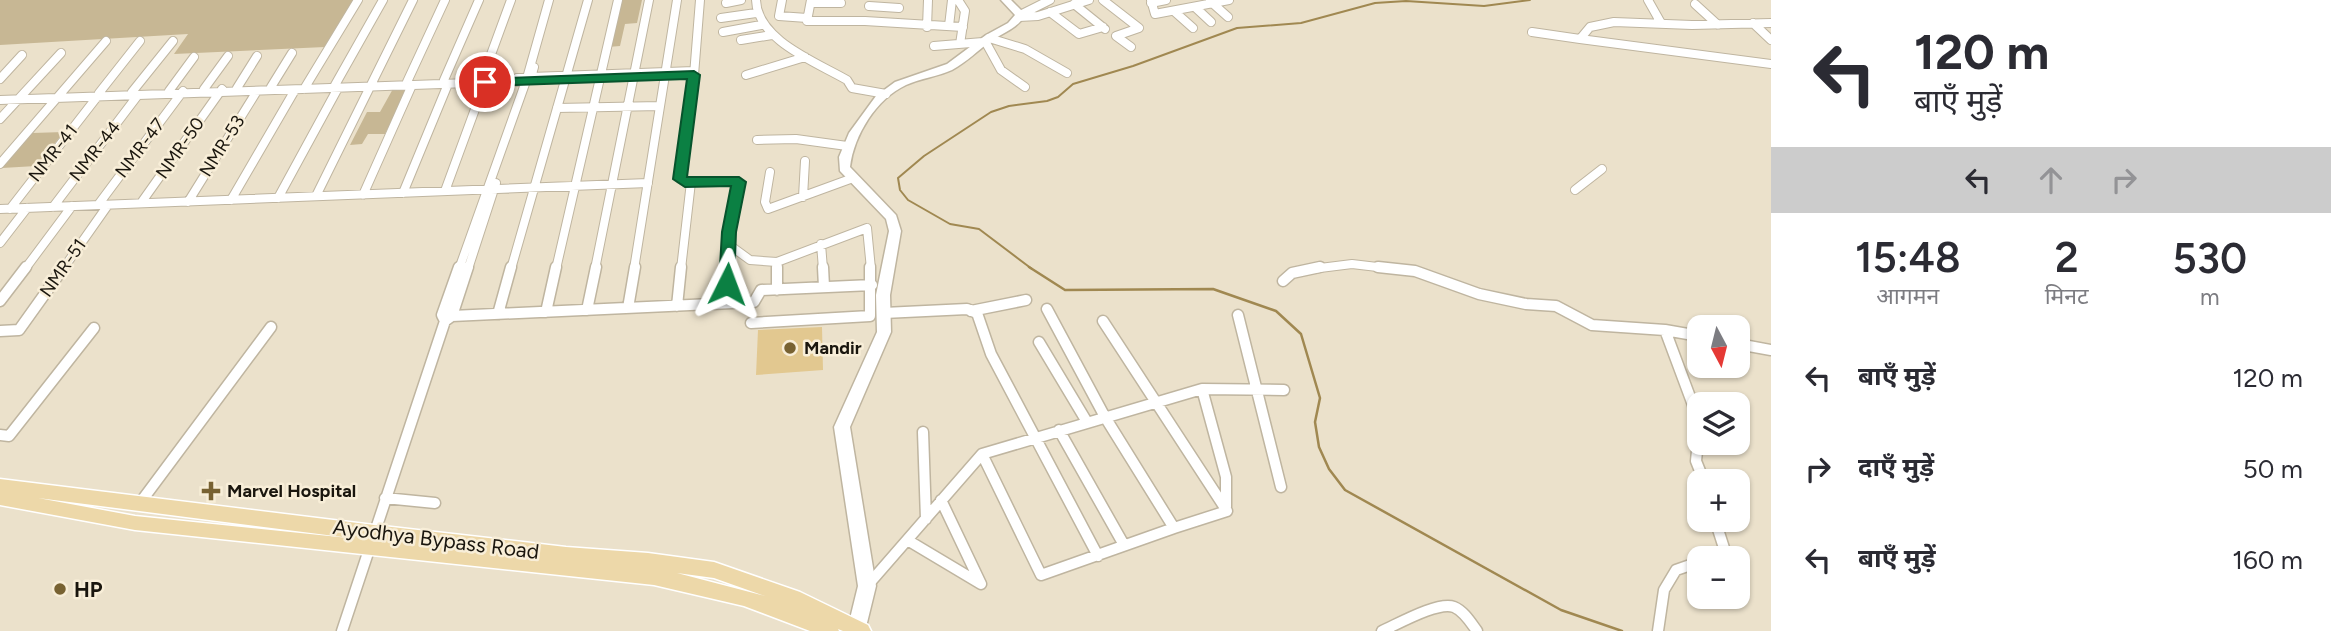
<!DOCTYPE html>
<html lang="hi">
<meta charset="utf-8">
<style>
:root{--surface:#fff;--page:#f7f7f7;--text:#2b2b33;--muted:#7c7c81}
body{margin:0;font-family:Figtree,"Noto Sans Devanagari",sans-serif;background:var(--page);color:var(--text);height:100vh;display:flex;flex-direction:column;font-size:26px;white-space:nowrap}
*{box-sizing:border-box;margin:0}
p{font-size:23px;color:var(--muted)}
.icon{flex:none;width:38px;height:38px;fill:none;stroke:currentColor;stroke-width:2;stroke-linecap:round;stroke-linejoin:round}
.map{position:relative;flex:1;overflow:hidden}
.drawer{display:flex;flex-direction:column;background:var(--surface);width:560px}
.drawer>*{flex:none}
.guide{background:#fff;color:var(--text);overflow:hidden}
.needle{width:46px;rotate:173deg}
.tools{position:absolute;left:1687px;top:315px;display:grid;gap:14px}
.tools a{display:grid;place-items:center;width:63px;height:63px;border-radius:14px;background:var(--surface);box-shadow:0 2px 5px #0004;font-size:35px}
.pin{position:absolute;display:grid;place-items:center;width:60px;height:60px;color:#fff;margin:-30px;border:4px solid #fff;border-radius:50%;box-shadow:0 2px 7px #0007}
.me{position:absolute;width:77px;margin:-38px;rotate:3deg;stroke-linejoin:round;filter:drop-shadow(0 0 5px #0008)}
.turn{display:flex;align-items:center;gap:24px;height:147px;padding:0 28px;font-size:32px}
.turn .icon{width:91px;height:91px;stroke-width:2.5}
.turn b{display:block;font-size:49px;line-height:60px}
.lanes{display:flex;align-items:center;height:66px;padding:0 28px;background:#0003;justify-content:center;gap:35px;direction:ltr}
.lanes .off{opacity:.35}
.eta{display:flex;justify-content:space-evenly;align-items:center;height:119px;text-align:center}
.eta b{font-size:42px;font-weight:600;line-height:49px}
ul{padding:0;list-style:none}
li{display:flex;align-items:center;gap:21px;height:91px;padding:0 28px}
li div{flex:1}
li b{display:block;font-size:26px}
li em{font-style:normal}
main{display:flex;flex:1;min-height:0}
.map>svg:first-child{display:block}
.green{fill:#c7b794}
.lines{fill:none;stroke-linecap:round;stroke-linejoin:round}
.stream-far1{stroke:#a08851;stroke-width:2}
.stream{stroke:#a08851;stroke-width:2.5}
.building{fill:#e2c890}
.street-far1-casing{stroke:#bfb5a0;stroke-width:10}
.street-casing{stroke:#bfb5a0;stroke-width:13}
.secondary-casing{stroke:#bfb5a0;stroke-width:3}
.primary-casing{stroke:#fff;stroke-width:3}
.street-far1{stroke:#fff;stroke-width:8}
.street{stroke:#fff;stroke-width:10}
.secondary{fill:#fff;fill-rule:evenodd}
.primary{fill:#edd8a9;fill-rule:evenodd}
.route{fill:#0b8043;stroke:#07532c;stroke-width:2}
.poi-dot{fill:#786232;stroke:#f8eed8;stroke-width:2.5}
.labels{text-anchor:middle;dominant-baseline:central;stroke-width:5;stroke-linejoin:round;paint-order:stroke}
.street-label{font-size:18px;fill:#1a160e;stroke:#f8eed8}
.poi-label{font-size:18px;font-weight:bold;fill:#1a160e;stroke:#f8eed8;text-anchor:start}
.near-street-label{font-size:21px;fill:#1a160e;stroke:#f8eed8}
.near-poi-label{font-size:21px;font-weight:bold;fill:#1a160e;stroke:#f8eed8;text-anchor:start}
</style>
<main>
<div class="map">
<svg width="1771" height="631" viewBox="0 0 1771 631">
<rect width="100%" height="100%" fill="#ebe1cb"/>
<path class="green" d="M0,0h355l-30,47 -151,7 14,-20 -188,11z
M619,0h23l-5,23 -12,1 -5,22 -12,1z
M394,87h14l-23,47h-17l-6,10 -12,1 17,-33h13z
M64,132l-28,34 -34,2 30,-35z"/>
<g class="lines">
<path class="stream-far1" d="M1032,269l-53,-40 -29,-5 -42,-24 -8,-10 -2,-12 26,-22 67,-44 18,-6 38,-5 11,-4 15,-13 60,-18 104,-38 64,-5 74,-20 31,-2 78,5 46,-6"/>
<path class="stream" d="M1029,267l36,23 148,-1 63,22 25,23 19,64 -5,24 4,25 10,22 16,21 216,120 61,21"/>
</g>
<path class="building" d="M822,327l1,43 -67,5 2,-45z"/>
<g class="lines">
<g class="street-far1-casing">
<path id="street-far1" d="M700,0l-6,75 -14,104 5,3h54l-10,50 -2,37
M756,0c1,40 60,62 91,80l5,8 34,6
M782,0l-3,16 28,2
M811,0l-4,21h58l98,6
M958,0l7,11 -5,33
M1103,0l36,28 -23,8 15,11
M1151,0l4,14 74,-14
M1648,0l13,23
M1210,1l18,16
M726,3l15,-3
M811,3h30
M1151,3l15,-3
M1074,4l31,25
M1695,4l23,21
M869,6l30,2
M1196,8l15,14
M1050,12l29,22 24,-7
M1175,12l18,16
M1020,15l30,-15
M1019,17l19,-1 51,-16
M721,18l35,-5
M1753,23l18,17
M949,26l3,-26
M927,27l1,-27
M723,32l38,-7
M1532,32l48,7 10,-12 24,-5 78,3 79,-2
M989,38l36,11 42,24
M1580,39l191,25
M741,40l31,-5
M985,41l16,29 24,17
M934,46l49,-4
M534,67l-3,10 163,-6
M746,75l59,-18
M517,78h10l22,-78
M0,79l22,-24
M482,79l29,-79
M444,80l35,-80
M407,82l38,-82
M335,85l48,-85
M271,87l21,-34
M237,88l20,-32
M204,89l24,-33
M304,89l54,-89
M169,91l25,-34
M132,92l41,-51
M99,93l41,-52
M0,100l526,-19 -67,188
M557,108l103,-2
M0,119l61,-66
M757,140l39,-1 51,7
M0,164l106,-123
M770,172l-5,30 3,7 85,-31
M1575,190l27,-21
M445,191l40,-109
M403,193l45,-109
M363,195l49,-110
M316,196l97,-196
M803,197l2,-36
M278,198l60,-110
M231,200l64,-110
M188,202l69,-111
M141,203l81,-114
M98,205l85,-114
M53,207l85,-112
M0,209l648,-26
M10,209l87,-112
M0,243l27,-35
M728,244l22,16 27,2
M821,244l2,25
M25,269l47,-63
M63,269l45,-64
M468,269l28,-86
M511,269l77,-269
M556,269l62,-269
M595,269l54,-269
M634,269l43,-269
M681,269l10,-87
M777,269v-7l90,-34 4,41
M1312,269l40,-5 42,5"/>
</g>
<g class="street-casing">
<path id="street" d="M777,267v23
M823,267l1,20
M1378,267l37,4 64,23 47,10 30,2 36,19 73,5 34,6
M1283,281l9,-8 28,-6
M0,301l26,-34
M726,303l2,-36
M677,306l4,-39
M628,308l7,-41
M587,310l9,-43
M971,311l55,-11
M546,312l10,-45
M884,313l83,-4 10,4 14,41 107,202
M498,314l13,-47
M1238,315l43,172
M452,316l16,-49
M445,321l7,-5 302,-14 7,-12 111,-5
M1103,321l124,190 -53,17
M751,323l119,-7v-49
M1665,330l28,75 6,26 -3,30 8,20
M0,331l19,-1 45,-63
M1039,342l48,80
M1738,344l33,6
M1202,389l24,88v30
M1059,430l65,115
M923,432l3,87
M0,435l9,1 85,-108
M982,454l59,121 133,-47 -69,-111 -58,-108
M385,498l50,5
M140,503l131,-176
M909,541l72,43 -40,-84
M1711,558l7,-2 6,-8 -9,-28
M867,586l115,-132 220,-65 82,1
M342,631l103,-310 -3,-6 17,-48
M1382,631c16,-7 56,-30 72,-24 10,4 17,16 23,24
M1658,631l6,-41 12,-20 23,-8"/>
</g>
<g class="secondary-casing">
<path id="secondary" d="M1001,0h10l13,13 1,2c-8,14 -21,17 -34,26 -13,9 -24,21 -39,29 -15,7 -31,8 -46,15 -30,14 -52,50 -56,82l46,48 5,16 -11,64 1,37 -41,95 26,159 -11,45h-18l11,-45 -24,-159 43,-95 -1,-37 13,-64 -3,-12 -46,-48 -1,-14 10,-24 27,-37 19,-14 52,-18 39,-29 22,-12 7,-8z"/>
</g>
<g class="primary-casing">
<path id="primary" d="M0,479l374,46 192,22 82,6 66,9 86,30 68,33 3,6h-28l-5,-2 1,2h-29l-66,-25 -90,-21 -519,-55 -135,-25zM38,498l320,41 -223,-23zM677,573l37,5 51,18z"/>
</g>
<use href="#street-far1" class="street-far1"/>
<use href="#street" class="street"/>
<use href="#secondary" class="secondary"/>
<use href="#primary" class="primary"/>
</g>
<path class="route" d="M694,71l6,4 -13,102h52l7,5 -10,50 -2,52 -7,5 -8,-5 3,-52 9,-46 -46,1 -12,-8 14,-100 -202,7 -7,-4 7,-3z"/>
<g class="poi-dot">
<circle cx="790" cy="348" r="7"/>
<path d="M207.5 480.5h7v7h7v7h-7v7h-7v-7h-7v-7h7z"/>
<circle cx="60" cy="589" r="7"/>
</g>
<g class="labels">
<g class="street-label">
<text transform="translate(222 146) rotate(-58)">NMR-53</text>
<text transform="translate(140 148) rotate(-53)">NMR-47</text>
<text transform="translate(180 148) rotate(-55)">NMR-50</text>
<text transform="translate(95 151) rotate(-52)">NMR-44</text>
<text transform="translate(53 153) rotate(-52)">NMR-41</text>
<text transform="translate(63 268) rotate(-55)">NMR-51</text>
</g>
<g class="poi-label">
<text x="804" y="348">Mandir</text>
<text x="227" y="491">Marvel Hospital</text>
</g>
<g class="near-street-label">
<text transform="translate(436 539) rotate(7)">Ayodhya Bypass Road</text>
</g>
<g class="near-poi-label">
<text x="74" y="589">HP</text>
</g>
</g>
</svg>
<div class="tools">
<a><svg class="needle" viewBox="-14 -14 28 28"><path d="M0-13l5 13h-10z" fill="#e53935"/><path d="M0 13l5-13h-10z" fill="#7c7c81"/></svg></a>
<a><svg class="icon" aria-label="layers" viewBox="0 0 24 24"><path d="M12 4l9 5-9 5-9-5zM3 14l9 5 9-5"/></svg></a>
<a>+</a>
<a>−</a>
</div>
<div class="pin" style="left:485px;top:82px;background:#d93025"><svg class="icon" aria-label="arrive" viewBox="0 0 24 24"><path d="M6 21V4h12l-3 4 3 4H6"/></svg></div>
<svg class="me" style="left:727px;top:284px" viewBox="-20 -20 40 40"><path d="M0-17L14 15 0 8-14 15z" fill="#0b8043" stroke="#fff" stroke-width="4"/></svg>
</div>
<section class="drawer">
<div class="guide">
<div class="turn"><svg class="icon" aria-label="left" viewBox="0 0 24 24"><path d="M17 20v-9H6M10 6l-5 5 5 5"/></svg><div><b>120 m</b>बाएँ मुड़ें</div></div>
<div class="lanes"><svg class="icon" aria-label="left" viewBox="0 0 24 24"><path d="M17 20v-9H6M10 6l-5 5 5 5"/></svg><svg class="icon off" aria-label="ahead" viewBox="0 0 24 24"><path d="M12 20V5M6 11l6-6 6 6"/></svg><svg class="icon off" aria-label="right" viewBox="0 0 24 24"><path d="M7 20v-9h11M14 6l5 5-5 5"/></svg></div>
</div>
<div class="eta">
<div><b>15:48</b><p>आगमन</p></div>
<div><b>2</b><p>मिनट</p></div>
<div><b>530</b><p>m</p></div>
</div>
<ul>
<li><svg class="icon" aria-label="left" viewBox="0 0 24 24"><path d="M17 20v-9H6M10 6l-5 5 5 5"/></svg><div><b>बाएँ मुड़ें</b></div><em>120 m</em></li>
<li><svg class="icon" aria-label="right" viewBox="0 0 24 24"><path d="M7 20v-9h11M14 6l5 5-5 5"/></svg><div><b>दाएँ मुड़ें</b></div><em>50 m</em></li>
<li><svg class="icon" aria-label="left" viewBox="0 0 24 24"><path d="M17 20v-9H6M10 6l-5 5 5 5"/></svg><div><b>बाएँ मुड़ें</b></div><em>160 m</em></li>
</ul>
</section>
</main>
